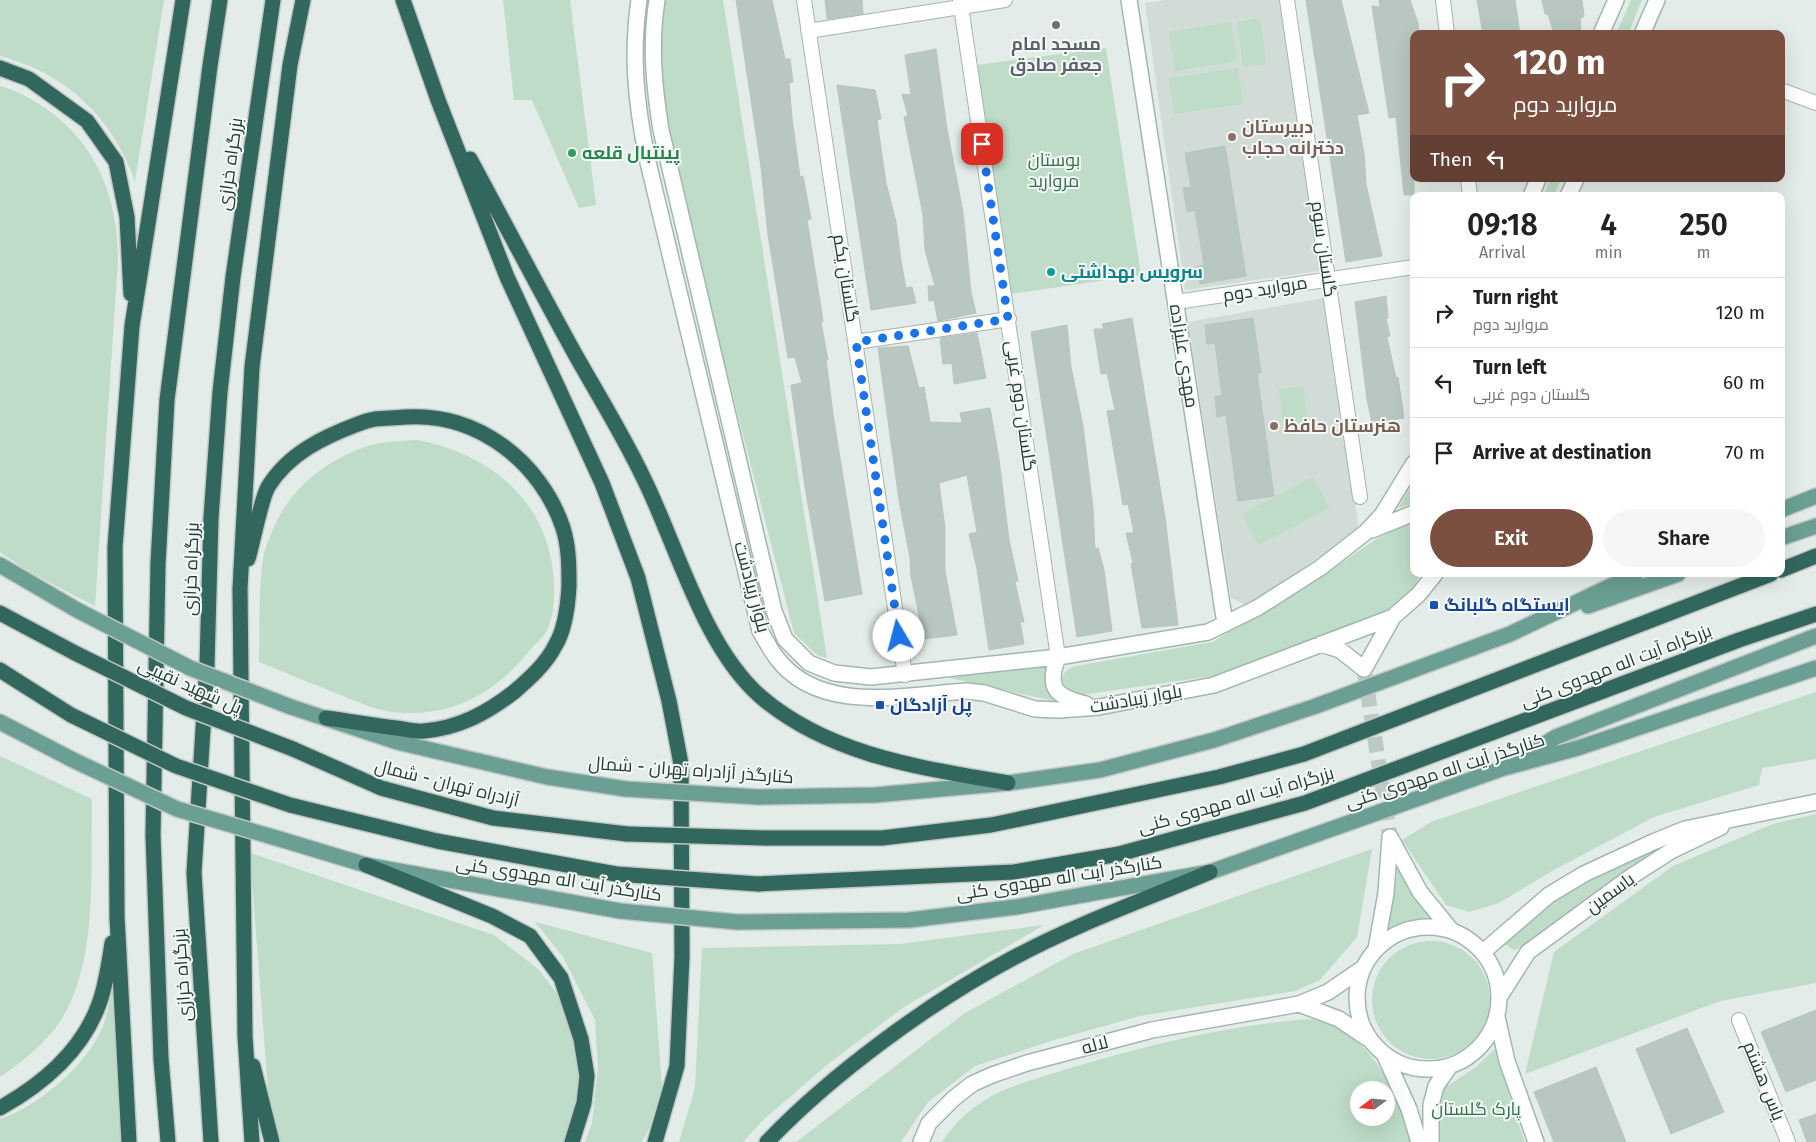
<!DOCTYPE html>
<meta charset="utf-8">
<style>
:root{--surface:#fff;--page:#f6f6f6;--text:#222;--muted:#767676;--line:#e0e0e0;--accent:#7c5040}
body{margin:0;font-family:"Fira Sans",Cairo,sans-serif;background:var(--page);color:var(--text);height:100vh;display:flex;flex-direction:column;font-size:19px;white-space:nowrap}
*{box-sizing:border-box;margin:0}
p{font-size:16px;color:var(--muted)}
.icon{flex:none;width:28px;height:28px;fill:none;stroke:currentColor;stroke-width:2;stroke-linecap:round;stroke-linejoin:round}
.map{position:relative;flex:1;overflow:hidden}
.side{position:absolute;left:1410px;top:192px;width:375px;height:385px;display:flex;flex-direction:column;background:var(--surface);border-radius:10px;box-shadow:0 5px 20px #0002}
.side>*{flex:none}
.hud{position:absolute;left:1410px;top:30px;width:375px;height:152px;border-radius:10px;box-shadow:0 5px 20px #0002;background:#7c5040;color:#fff;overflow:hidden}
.needle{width:32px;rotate:254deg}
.buttons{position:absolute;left:1350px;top:1081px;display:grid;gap:10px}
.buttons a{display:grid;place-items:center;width:45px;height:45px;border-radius:50%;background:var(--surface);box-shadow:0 5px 20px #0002;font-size:25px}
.pin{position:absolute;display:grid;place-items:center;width:42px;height:42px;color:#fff;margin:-21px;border-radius:10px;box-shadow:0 2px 8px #0006}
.me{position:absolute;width:55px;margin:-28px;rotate:352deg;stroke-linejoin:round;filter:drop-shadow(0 0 4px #0008)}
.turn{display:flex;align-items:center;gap:18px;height:105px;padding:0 20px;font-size:22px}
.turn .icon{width:65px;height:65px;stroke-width:2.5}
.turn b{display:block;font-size:35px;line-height:42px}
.then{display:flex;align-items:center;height:48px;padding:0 20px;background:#0003;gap:10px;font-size:19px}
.eta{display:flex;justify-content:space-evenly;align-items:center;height:85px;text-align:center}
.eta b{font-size:30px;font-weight:600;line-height:35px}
.button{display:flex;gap:10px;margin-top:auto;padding:10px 20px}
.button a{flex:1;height:58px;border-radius:30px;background:var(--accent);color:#fff;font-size:20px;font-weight:600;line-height:58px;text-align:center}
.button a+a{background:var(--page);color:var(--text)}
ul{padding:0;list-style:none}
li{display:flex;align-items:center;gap:15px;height:70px;padding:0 20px;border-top:1px solid var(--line)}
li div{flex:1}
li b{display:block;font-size:19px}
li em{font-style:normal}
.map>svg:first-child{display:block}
.built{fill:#d2dcd7}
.green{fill:#bedcc7;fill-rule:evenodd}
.building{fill:#b9c7c1;stroke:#b6c5bf}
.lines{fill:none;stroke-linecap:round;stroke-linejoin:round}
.secondary-tunnel{stroke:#bdc9c4;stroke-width:15;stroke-dasharray:15 8;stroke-linecap:butt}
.street-casing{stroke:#a6b4af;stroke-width:16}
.secondary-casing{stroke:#a2b7b0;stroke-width:18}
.primary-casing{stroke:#c2c8c7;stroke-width:18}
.highway-casing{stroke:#c2c8c7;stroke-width:18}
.street{stroke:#fff;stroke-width:14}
.secondary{stroke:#fff;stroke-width:15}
.primary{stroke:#6b9f93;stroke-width:15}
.highway{stroke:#32675d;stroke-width:15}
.primary-bridge-casing{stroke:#c2c8c7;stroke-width:18;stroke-linecap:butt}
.highway-bridge-casing{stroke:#c2c8c7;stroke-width:18;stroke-linecap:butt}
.primary-bridge{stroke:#6b9f93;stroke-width:15}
.highway-bridge{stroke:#32675d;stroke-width:15}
.route{stroke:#1a73e8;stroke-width:9;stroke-dasharray:0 16.2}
.worship-dot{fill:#6b7280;stroke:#f4f9f6;stroke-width:2}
.education-dot{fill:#8d6e63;stroke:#f4f9f6;stroke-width:2}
.leisure-dot{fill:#2e9e5b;stroke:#f4f9f6;stroke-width:2}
.culture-dot{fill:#0f9aa8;stroke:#f4f9f6;stroke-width:2}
.transit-dot{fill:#1a4fb4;stroke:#f4f9f6;stroke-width:2}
.labels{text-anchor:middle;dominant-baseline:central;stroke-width:4;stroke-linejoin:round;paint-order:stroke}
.worship-label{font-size:18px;font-weight:bold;fill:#5b616d;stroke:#f4f9f6}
.education-label{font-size:18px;font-weight:bold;fill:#785e54;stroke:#f4f9f6;text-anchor:start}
.leisure-label{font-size:18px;font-weight:bold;fill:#27864d;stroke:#f4f9f6;text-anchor:start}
.park-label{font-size:18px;fill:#31714b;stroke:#f4f9f6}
.street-label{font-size:18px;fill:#243c36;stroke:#f4f9f6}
.culture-label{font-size:18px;font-weight:bold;fill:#0d838f;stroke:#f4f9f6;text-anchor:start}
.transit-label{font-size:18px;font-weight:bold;fill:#164399;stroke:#f4f9f6;text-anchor:start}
</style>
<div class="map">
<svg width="1816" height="1142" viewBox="0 0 1816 1142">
<rect width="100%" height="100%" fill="#e3ece8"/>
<path class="built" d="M1165,0h114l41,271 -135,19 -40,-287z
M1324,298l35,231 -105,73 -10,2 -13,-6 -43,-276z"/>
<path class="green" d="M0,0h164l-29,181c-23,-64 -69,-108 -135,-125z
M503,0h67l26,205 -17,3 -47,-108h-18z
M663,0h60l104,658 -10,-3 -23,-22 -126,-490 -10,-54v-51z
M1631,0h11l-14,34h-12z
M1260,18l6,46 -23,3 -6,-45z
M1231,22l6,39 -62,10 -6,-39z
M1106,48l35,227 -137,20 -36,-229z
M1238,68l5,36 -69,10 -5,-36z
M0,86c17,4 33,14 48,24 50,36 70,90 70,150l-23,346 -64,-33 -31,-21z
M1551,179h10l-7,17h-11z
M1303,386l6,47 -25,3 -5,-47z
M417,440c70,13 128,58 136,132 2,18 2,40 -5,56 -3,8 -12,15 -17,21 -33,41 -72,65 -126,64 -26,0 -49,-12 -72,-21 -25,-10 -49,-20 -74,-30 1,-34 -1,-69 4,-103 1,-8 5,-17 8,-25 17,-43 51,-72 94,-87 17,-6 35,-6 52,-7z
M1313,477l17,31 -72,37 -16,-31z
M1414,482v21l-16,5z
M1414,521v53h7l-14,22 -25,17 -169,63 -132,19c-21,-4 -27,-22 -5,-29l136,-24 112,-67 51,-35 26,-15z
M1050,663c-9,14 -5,25 4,38l-105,-23z
M1816,692v67l-54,9 -3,17 -105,32 -102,54 -53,32 -30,9 -23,-7 -44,-65 29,-18z
M0,756l92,43c-2,70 7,160 -31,221 -15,23 -39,42 -61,57z
M1816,814v169l-96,18 -195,73 29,-122 119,-86 100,-42z
M1688,832l-157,111 -17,7 -9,-6 54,-50z
M1372,849l-15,88 -37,43 -25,11 -155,25 -86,24 -79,26 -47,36 -27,40h-105l169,-129 108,-59z
M250,853l244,82 44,34 20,26 15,36 6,35 -1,34 -9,34 -5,8h-284l-5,-12 -7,-39z
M1396,854l41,66c-19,0 -34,5 -51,14l11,-58z
M535,922l117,31 10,134 -13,42 -7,13h-57l7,-19 6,-56 -3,-47 -32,-63z
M1044,925l-140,82 -76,57 -66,57 -19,21h-64l16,-54 7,-140 198,-4z
M1372 1000a59 59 0 1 1 118 0a59 59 0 1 1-118 0Z
M113,985l9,157h-122v-23c39,-13 87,-54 103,-93 5,-13 7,-28 10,-41z
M1310,1019c62,11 84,70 104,123h-472c11,-17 26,-32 43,-42 24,-15 52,-21 79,-30 79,-24 163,-45 246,-51zM1359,1090h27v28h-27z
M1495,1049l4,1 13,57 13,35h-86l-2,-42 6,-11 33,-22z"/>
<path class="building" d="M736,0h36l13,59h5l3,23 -4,1 3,35 8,59 3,-1 8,43 -4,1 13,81 3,21h-2l7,38h-2l8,61 28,173 -37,7 -20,-114 -14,-102 11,-2 -7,-26 -7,1 -20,-123 -7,-68z
M825,0h37l1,14 -36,5z
M1306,0h35l28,113 -12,2 7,39 2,30 16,72 -36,6z
M1379,0h31l8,23 1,11h-5v161h-10l-8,-78 -7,1 -17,-112 8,1z
M1477,0h38l5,34h-37z
M1542,0h40l2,16 -4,3 1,15h-27l-6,-20h-3z
M936,49l11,80 16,83 8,80 5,21 -38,8 -4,-21 -5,1 -1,-15h7l-10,-36 -2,-35 -19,-98 4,-1 -6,-22 9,1 -6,-40z
M837,85l38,5 6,29 -4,1 9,63 10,39 5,39 5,27 6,-1 4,16 -45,7z
M1225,146l21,130 -46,8 -3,-17 7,-2 -9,-55 -8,2 -4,-24 8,-1 -6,-34z
M1386,296l2,22 -2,1 4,17 -3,1 9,41 2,-1 6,41 -32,5 -5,-24 -12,-97z
M1132,318l33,199 13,108 -36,3 -11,-64 2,-1 -7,-30h8l-6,-29 -5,1 -16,-94 8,-1 -8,-37 -6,1 -7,-45h10l-2,-5z
M1253,318l8,55h-4l17,123 -36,5 -12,-86 -9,2 -2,-20 7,-2 -7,-52 -8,1 -2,-19z
M1067,325l4,42 12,59 10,82 2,41 3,-1 6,22 8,61 -35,6 -46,-305z
M977,333l9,45 -32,6 -2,-21 -9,1 -3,-26z
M908,346l11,42 5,-1 6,35 32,1 -2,-10 30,-5 9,51 10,81 9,41 -3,1 9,40h-4l4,22 -35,6 -12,-81 -8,-35 8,-2 -10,-57 -28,8 6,45v43l12,64 -33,4 -13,-63 -1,-18 -11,-58 -21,-152z
M1816,1010v70l-30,12 -25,-60z
M1687,1028l37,84 -53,22 -35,-85z
M1596,1067l30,75h-72l-20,-50z
M1816,1114v28h-9l-8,-22z"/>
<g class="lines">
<path class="secondary-tunnel" d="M1364,669l26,168"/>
<g class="street-casing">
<path id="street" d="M804,0l101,675
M960,0l98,657
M1287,0l73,497
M1443,0l4,34
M808,31l197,-31
M1781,90l35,13
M1468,179l2,17
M1176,302l238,-35
M856,342l153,-23
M1739,1020l49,122"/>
</g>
<g class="secondary-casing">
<path id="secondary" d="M639,0c-8,56 -3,103 8,158l113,473c5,8 10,18 16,26 42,58 129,38 190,34l18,2 51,16 24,1 40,-3 115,-22 179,-68 25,-22 17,-21
M657,0c-7,44 -3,87 4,130l113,481 11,28 24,24 25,10 37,4 187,-20 150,-25 49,-24 63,-40 46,-36 16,-17 32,-52
M1129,0l96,624
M1601,34l15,-34
M1642,34l15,-34
M1531,196l7,-17
M1568,196l8,-17
M1372,530l42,-17
M1321,644l19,6 24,19 29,-52
M1058,657c-12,31 -2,40 28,47
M1390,837l30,55 31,38
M1357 998a71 71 0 1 1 142 0a71 71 0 1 1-142 0Z
M1376,949l10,-56 4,-56
M1483,952l66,-57 35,-21 69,-32 32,-13 131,-27
M1500,996l28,-44 101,-74 42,-27 50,-24
M1299,1004l40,15 28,19
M1497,1017l10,44 29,81
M1384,1054l25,55 10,33
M921,1142l8,-19 24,-24 19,-15 20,-9 35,-12 125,-33 147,-26 29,-12 35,-24
M1431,1142v-37l5,-19 14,-20"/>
</g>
<g class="primary-casing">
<path id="primary" d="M1781,510l35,-14
M1781,538l35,-12
M0,565l77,45
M1588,606l90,-32
M291,707l106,35 150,35 79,12
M0,722l73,38
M1520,759l36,-22 260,-101
M758,797l117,-2 133,-12 92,-13 114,-30 102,-34 194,-72 126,-60
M283,840l83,25 254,46
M737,922l172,-2 107,-13 194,-35 294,-104 74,-20 238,-80"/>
</g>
<g class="highway-casing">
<path id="highway" d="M403,0l35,100 69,177 95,206 36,95 31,123 12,63 1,193 -5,109 -22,76
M0,68l29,11 58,42 29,41 11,55 4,77
M470,159c35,65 69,130 105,195 23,41 48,81 68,123 34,68 60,170 118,220 69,59 162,71 247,86
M248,559c5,-17 13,-60 20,-72 20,-33 55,-50 90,-63 21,-8 27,-5 48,-7 71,-5 135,45 157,111 6,19 6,39 6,58 -1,18 -4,44 -14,60 -9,18 -26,33 -41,46 -27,21 -55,36 -90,39 -9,1 -19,-2 -28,-3 -24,-3 -47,-7 -70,-10
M1781,570l35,-14
M0,613l75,40
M0,670l71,45
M293,749l88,39 112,30 134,16
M290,805l147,36 179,33
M765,838h117l109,-13 228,-48 85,-23 467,-180
M366,865l126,51 38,20 31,42 20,61 6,37 -3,27 -12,39
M758,884l256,-12 105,-18 186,-51 434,-163 77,-26
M253,1066l19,76
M0,1108c43,-24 82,-57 99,-104 7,-19 10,-41 13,-61
M129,1142l-12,-225 -2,-370 17,-221 51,-326
M168,1142l-7,-83 -8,-224 5,-271 9,-164 43,-334 10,-66
M211,1142l-17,-269 13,-208 4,-147 9,-126 13,-115 40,-277
M252,1142l-7,-106 -5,-447 12,-222 38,-302 13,-65
M767,1142c65,-68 163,-140 246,-184 63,-34 131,-58 197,-86"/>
</g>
<use href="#street" class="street"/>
<use href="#secondary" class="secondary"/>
<use href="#primary" class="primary"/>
<use href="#highway" class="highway"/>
<g class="primary-bridge-casing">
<path id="primary-bridge" d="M77,610l113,58 101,39
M73,760l104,49 106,31
M626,789l132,8
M620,911l117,11"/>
</g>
<g class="highway-bridge-casing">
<path id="highway-bridge" d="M75,653l111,55 107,41
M71,715l105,51 114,39
M627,834l138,4
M616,874l142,10"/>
</g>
<use href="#primary-bridge" class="primary-bridge"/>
<use href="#highway-bridge" class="highway-bridge"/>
</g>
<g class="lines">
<path class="route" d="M899,636l-43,-294 152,-23 -26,-175"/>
</g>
<circle class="worship-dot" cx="1056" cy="25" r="5"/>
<g class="education-dot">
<circle cx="1232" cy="137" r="5"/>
<circle cx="1274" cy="426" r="5"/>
</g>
<circle class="leisure-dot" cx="572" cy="153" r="5"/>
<circle class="culture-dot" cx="1051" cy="272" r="5"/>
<g class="transit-dot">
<rect x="1429" y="600" width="10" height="10" rx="2.5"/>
<rect x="875" y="700" width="10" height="10" rx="2.5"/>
</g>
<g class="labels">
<g class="worship-label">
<text x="1056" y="44">مسجد امام<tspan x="1056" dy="21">جعفر صادق</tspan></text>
</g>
<g class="education-label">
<text x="1242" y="127">دبیرستان<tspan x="1242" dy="21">دخترانه حجاب</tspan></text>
<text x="1284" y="426">هنرستان حافظ</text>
</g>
<g class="leisure-label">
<text x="582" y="153">پینتبال قلعه</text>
</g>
<g class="park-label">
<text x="1054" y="160">بوستان<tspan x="1054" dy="21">مروارید</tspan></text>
<text x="1476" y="1109">پارک گلستان</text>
</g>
<g class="street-label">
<text transform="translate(230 164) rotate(-82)">بزرگراه خرازی</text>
<text transform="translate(1324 249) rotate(82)">گلستان سوم</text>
<text transform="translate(846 278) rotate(81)">گلستان یکم</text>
<text transform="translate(1265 289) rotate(-9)">مروارید دوم</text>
<text transform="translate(1184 356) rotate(81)">مهدی علیزاده</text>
<text transform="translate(1021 406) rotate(82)">گلستان دوم غربی</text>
<text transform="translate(191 569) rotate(-88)">بزرگراه خرازی</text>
<text transform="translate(752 587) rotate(75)">بلوار زیبادشت</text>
<text transform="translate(1616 666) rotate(-21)">بزرگراه آیت اله مهدوی کنی</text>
<text transform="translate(190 686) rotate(24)">پل شهید نقیبی</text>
<text transform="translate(1136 699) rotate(-10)">بلوار زیبادشت</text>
<text transform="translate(691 770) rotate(4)">کنارگذر آزادراه تهران - شمال</text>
<text transform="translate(1445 771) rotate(-18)">کنارگذر آیت اله مهدوی کنی</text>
<text transform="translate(447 783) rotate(14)">آزادراه تهران - شمال</text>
<text transform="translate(1236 800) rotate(-16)">بزرگراه آیت اله مهدوی کنی</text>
<text transform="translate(1059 878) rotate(-9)">کنارگذر آیت اله مهدوی کنی</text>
<text transform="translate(559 879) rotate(9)">کنارگذر آیت اله مهدوی کنی</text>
<text transform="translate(1610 893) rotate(-36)">یاسمین</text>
<text transform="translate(182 975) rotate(-94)">بزرگراه خرازی</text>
<text transform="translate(1095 1045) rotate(-15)">لاله</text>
<text transform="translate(1764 1081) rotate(68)">یاس هشتم</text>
</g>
<g class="culture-label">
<text x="1061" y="272">سرویس بهداشتی</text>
</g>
<g class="transit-label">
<text x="1444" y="605">ایستگاه گلبانگ</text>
<text x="890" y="705">پل آزادگان</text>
</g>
</g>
</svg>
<div class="buttons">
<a><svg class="needle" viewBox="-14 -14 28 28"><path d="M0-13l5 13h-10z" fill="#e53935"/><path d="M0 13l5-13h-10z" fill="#767676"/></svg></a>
</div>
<div class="pin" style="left:982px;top:144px;background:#d93025"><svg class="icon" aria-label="arrive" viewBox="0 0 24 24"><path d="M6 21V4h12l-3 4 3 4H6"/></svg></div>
<svg class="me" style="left:899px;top:636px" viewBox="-20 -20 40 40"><circle r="19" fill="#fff"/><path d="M0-13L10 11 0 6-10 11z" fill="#1a73e8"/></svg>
<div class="hud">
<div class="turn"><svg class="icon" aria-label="right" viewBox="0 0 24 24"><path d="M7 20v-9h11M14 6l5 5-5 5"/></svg><div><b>120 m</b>مروارید دوم</div></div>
<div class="then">Then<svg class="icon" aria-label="left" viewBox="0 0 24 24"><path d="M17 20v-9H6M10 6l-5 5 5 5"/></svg></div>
</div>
<section class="side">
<div class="eta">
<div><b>09:18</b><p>Arrival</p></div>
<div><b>4</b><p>min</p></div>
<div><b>250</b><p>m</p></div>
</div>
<ul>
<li><svg class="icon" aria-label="right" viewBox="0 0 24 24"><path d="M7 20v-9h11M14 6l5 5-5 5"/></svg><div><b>Turn right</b><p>مروارید دوم</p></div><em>120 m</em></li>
<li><svg class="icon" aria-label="left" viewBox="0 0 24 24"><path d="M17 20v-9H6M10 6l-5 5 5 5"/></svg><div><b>Turn left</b><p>گلستان دوم غربی</p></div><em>60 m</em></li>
<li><svg class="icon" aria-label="arrive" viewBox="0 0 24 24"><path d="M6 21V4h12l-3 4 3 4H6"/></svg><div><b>Arrive at destination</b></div><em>70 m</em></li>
</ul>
<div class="button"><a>Exit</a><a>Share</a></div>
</section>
</div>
